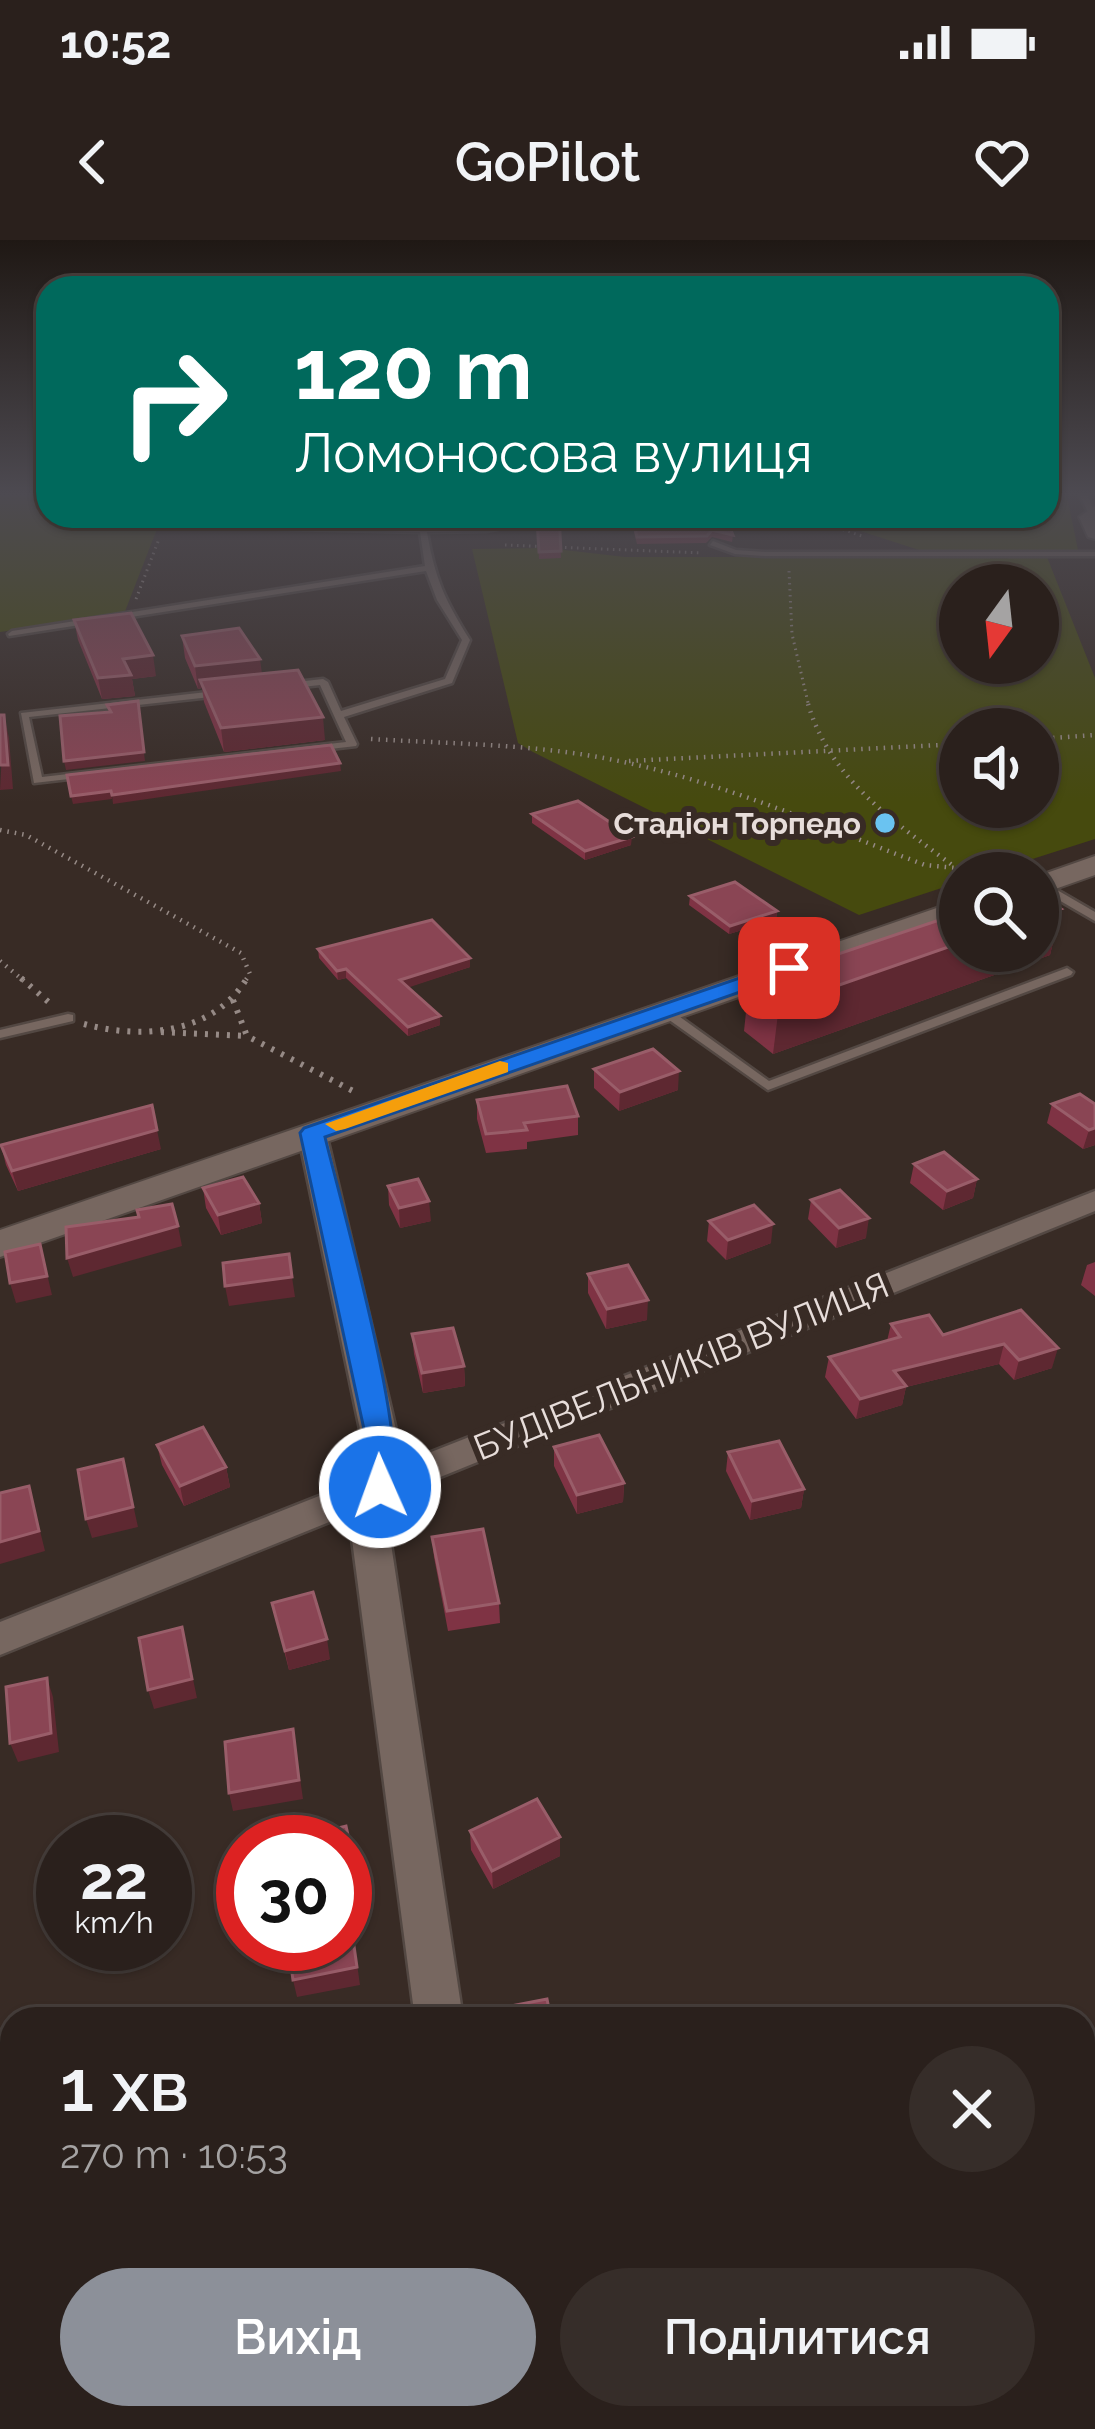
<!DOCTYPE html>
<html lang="uk">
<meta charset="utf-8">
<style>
:root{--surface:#2a201c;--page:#362d29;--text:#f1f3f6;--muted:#a5a3a3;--line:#463e3b;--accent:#8c9099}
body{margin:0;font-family:Raleway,sans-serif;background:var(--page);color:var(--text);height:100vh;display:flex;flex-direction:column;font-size:45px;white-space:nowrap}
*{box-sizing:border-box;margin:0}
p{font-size:39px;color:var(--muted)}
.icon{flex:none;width:66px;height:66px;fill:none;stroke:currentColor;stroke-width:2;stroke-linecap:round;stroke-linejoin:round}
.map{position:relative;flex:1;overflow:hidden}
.drawer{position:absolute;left:0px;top:1767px;width:1095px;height:423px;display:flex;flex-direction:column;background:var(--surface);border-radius:36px 36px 0 0;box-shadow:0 3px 9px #0004,0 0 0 3px var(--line)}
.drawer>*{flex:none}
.hud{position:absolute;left:36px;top:36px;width:1023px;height:252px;border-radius:36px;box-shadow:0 3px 9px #0004,0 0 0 3px var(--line);background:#00695c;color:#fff;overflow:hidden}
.needle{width:78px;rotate:195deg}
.controls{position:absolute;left:939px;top:324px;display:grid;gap:24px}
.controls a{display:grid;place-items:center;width:120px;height:120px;border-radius:50%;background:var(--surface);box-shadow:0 3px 9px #0004,0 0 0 3px var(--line);font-size:60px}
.speed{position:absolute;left:36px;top:1575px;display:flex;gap:24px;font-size:60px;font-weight:700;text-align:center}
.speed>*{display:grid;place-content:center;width:156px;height:156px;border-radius:50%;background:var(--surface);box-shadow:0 3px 9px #0004,0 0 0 3px var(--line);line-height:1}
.speed small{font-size:30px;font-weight:400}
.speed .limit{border:18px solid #d22;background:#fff;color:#111}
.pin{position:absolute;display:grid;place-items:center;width:102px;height:102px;color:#fff;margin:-51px;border-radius:24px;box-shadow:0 6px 18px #0006}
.me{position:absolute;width:132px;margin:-66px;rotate:358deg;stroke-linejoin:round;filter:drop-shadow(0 0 9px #0008)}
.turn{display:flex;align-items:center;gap:42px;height:252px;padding:0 60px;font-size:54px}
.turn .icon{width:156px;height:156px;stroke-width:2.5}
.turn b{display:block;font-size:84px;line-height:102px}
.round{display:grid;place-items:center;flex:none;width:126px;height:126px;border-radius:63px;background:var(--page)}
.head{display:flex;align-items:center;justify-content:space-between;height:204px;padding:0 60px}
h1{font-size:72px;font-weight:600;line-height:90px}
.action{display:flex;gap:24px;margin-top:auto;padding:24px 60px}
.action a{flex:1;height:138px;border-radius:72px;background:var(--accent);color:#fff;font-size:48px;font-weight:600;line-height:138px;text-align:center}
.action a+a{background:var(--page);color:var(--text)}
.status{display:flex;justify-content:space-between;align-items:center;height:84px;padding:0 60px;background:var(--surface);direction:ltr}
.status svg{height:33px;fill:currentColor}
header{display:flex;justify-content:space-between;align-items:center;height:156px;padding:0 60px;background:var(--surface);font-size:54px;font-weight:600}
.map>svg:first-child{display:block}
.green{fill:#464a0e;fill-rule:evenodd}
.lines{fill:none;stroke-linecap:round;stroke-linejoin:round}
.service-casing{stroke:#534843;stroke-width:5}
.minor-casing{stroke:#534843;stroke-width:5}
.tertiary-casing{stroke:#534843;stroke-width:4}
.path-far2{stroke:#968a86;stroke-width:3;stroke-dasharray:1.5 4.5;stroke-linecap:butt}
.path-far1{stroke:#968a86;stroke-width:4.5;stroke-dasharray:1.5 6;stroke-linecap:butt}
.path{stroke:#968a86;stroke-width:6;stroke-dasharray:3 8;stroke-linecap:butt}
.service{fill:#776760;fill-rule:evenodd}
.minor{fill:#776760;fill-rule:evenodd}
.tertiary{fill:#776760;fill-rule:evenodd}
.wall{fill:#7f3344}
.shaded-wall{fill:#5e2831}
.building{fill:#8a4554;stroke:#995d69;stroke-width:3}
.route{fill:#1a73e8;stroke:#114b97;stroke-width:3}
.slow{fill:#f59e0b}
.poi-dot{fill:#6ac3f1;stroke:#382b25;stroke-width:4.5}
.labels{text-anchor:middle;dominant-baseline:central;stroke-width:12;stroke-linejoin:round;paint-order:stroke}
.far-poi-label{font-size:30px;font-weight:bold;fill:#e7ddda;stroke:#382b25;text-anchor:end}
.street-label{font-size:36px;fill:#e7ddda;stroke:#382b25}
</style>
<div class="status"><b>10:52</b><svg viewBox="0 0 49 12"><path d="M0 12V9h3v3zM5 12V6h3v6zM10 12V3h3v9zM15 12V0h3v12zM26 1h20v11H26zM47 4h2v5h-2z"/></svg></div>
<header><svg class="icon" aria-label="back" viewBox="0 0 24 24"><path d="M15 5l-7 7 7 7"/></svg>GoPilot<svg class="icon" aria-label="heart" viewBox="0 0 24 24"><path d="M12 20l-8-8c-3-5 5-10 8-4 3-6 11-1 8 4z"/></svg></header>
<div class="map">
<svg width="1095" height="2189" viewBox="0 0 1095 2189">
<rect width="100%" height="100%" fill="#382b25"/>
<path class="green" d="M0,256h48v20h114l-38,98 -124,18z
M1047,256h20l11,54h-159l-105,-34h233z
M547,308l78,9h422l48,121v161l-106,34h-29v9l-101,33 -326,-163 -15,-9 -46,-194zM960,345h78v78h-78zM960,489h78v78h-78z"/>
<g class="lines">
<g class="service-casing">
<path id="service" d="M1080,256h8l7,18h-6z
M164,276h8l-2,6 272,6 44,-1 66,-11h18l-84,15 -59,1c8,47 18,68 43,108l-18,43 -108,34 13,27 -1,2 -322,37 -13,-70 302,-34 5,3 13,29 104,-32 17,-39 -25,-40 -11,-29 -417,65 -1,-2 4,-3 413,-65 -5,-34 -255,-6 -4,-2zM320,445l26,57 -304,35 -13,-60z
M713,301l23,9 29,2h330v4h-330l-30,-2 -25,-9z
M1038,642l7,1 50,29v9l-57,-33z
M1067,728l6,4 -2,3 -303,115 -110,-78 1,-3h10l100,72z
M68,774l5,1v6l-73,17v-8z"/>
</g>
<g class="minor-casing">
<path id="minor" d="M312,884l14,9 71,301 1,31 697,-274v20l-699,284 -8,29 75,495h-48l-65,-495 4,-12 -354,143v-33l362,-143 -1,-45 -63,-301z
M467,2178h56l2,11h-56z"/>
</g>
<g class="tertiary-casing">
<path id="tertiary" d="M1095,266v33l-7,-2 -9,-20z
M1095,616v19l-57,20v-19z
M960,660v19l-960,338v-27z"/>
</g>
<path class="path-far2" d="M803,276l59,20
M505,305l197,8
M789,331l3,63 17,73
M136,359l23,-60"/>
<path class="path-far1" d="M808,464c23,77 87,118 148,164l17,5
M371,499c83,5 167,5 248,22 106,22 205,66 306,104l31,3
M1038,499l57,-4
M629,521l331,-17
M0,590l26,5 215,118 9,21 -5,7
M0,721l24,20"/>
<path class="path" d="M21,738l31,27
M233,760l14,36 108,56
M84,784c58,16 130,10 163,-46
M161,792l86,4"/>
<use href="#service" class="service"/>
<use href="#minor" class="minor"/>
<use href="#tertiary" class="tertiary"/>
</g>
<path class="wall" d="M559,276l2,42 -22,1 -2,-39z
M630,276h95l8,19 -1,7 -20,-5 -6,6 -69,1z
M74,380l82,56 -24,3 3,17 -33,3 -24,-59z
M182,396l80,38 63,66 -101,12 -20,-50 -2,-14 -4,1 -13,-31z
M532,574l99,31 -46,15 -53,-37z
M690,656l87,15 -1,9 -47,14 -40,-29z
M1061,669l-11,46 -277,99 -29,-23 5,-47z
M318,709l152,18 -62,20 32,29v9l-32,11 -62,-58 -8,2 -19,-22z
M594,829l84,21 -59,21 -25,-23z
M477,860l101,16v19l-51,7v7l-41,4 -9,-34z
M1052,864h43v41l-12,4 -36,-26z
M1,905l160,4 -143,42 -12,-26z
M914,924l63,15 -4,19 -30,12 -33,-27z
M388,946l43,35 -31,7 -11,-23z
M203,948l56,15 3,20 -41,12 -15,-27z
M811,960l55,38 -30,10 -28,-29z
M709,981l62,22 -45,17 -19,-19z
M1095,1022v34l-14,-11 6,-20z
M588,1034l59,46 -41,9 -18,-36z
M1021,1070l31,58 -38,12 -15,-16 -93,23 -4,18 -46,14 -31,-42 4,-20 58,-16 4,-17 52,11z
M412,1094l52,32 1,20 -42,7 -9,-39z
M157,1205l69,22 4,20 -46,19 -22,-41z
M554,1207l70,36 -1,19 -46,12 -23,-48z
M728,1212l76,37 -3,19 -51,12 -24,-49z
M432,1297l67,66 1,20 -52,8 -14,-74z
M272,1363l58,56 -41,11z
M470,1591l90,6v19l-67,33 -22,-39z
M1095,2062v127h-6l-6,-11v-109z"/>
<path class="shaded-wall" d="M153,415l3,21 -24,3 3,17 -33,3 -4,-21 25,-19z
M260,419l3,22 -63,-1 2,8 -4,1 -3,-23z
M138,461l7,60 -79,9 -2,-9z
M4,475l5,23 4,51 -13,1z
M323,477l2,23 -101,12 -3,-24z
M340,523l1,8 -228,33 -1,-9z
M111,551l1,8 -39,5 -2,-8z
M632,597l-1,8 -46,15v-9z
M1061,669l-11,46 -277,99 6,-48 181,-63v8h78v-34z
M777,671l-1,9 -47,14 1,-8z
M470,718v9l-69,23 -1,-10z
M346,729v9l-8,2 -1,-9z
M440,776v9l-32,11v-9z
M679,831l-1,19 -59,21 1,-19z
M1095,888v17l-12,4 6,-19z
M157,890l4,19 -143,42 -6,-20z
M977,939l-4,19 -30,12 4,-19z
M429,961l2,20 -31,7 -1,-20z
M259,963l3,20 -41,12 -3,-20z
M869,978l-3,20 -30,10 3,-20z
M773,984l-2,19 -45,17 2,-20z
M178,986l4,20 -109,31 -6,-19z
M40,1004l12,51 -36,8 -6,-20z
M292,1037l3,20 -66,9 -4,-20z
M648,1060l-1,20 -41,9 1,-20z
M1004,1104l-5,20 -93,23 -4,18 -46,14 4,-20 34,-28z
M1058,1108l-6,20 -38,12 5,-20z
M464,1126l1,20 -42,7 -1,-20z
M123,1219l15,68 -46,11 -6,-19z
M226,1227l4,20 -46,19 -4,-20z
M624,1243l-1,19 -46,12v-19z
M29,1246l16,65 -45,13v-22z
M804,1249l-3,19 -51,12 2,-19z
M182,1387l15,71 -43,11 -6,-19z
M327,1399l3,20 -41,11 -4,-19z
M47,1438l6,19 6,55 -41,10 -8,-19z
M293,1489l10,70 -70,12 -4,-18z
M560,1597v19l-67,33 -1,-18z
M356,1631l3,19 -12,3 13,92 -63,12 -4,-17 52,-97v-9z
M564,2178h21l-21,9z"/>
<path class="building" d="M559,276l2,35 -22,1 -2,-32z
M632,276h93l8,19 -21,-5 -5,6 -70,1z
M131,373l22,42 -30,4 8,16 -33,3 -24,-58z
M239,388l21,31 -65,7 -13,-30z
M298,430l25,47 -102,11 -21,-48z
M138,461l6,51 -80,9 -4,-45 51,-4 -4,-7z
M0,475h4l4,50h-8z
M331,505l9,18 -228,32 -1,-4 -40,5 -4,-21z
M578,561l54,36 -47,14 -53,-37z
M735,642l42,29 -47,15 -40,-30z
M1038,655l23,14 -23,8z
M960,673v30l-181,63 -30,-22z
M432,680l38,38 -70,22 40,36 -32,11 -62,-58 -9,2 -19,-22z
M653,809l26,22 -59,21 -26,-23z
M567,846l11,30 -54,7 3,7 -41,4 -9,-34z
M1080,854l15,10v24l-6,2 -37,-26z
M152,865l5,25 -145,41 -11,-26z
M944,912l33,27 -30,12 -33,-27z
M243,937l16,26 -41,12 -15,-27z
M418,939l11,22 -30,7 -11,-22z
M840,950l29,28 -30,10 -28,-28z
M172,964l6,22 -111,32 -1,-31 73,-10 -2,-7z
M754,965l19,19 -45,16 -19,-19z
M40,1004l7,32 -37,7 -5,-31z
M289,1014l3,23 -67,9 -2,-23z
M628,1025l20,35 -41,9 -19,-35z
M1021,1070l37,38 -39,12 -15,-16 -110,27 12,15 -46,13 -31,-42 71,-20 -9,-13 38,-9 14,20z
M453,1088l11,38 -42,7 -10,-39z
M203,1187l23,40 -46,19 -23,-41z
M599,1195l25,48 -47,12 -23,-48z
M779,1201l25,48 -52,12 -24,-49z
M123,1219l10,48 -47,12 -8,-49z
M29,1246l10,45 -39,11v-49z
M483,1289l16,74 -52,8 -15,-74z
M313,1352l14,47 -42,12 -13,-48z
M182,1387l10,52 -44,11 -9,-52z
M47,1438l4,55 -41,10 -4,-56z
M293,1489l6,51 -70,13 -4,-51z
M537,1559l23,38 -68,34 -22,-40z
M346,1586l10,45 -11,3v-32h-64z
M345,1643l12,84 -64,13 -5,-36h57z
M547,1759l4,20h-60l-1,-9z
M1095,2062v106l-12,-21v-78z
M946,2178h86l6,11h-95l-4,-7z"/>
<linearGradient id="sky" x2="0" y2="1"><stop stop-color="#1f1814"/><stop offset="0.45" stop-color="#4d4a51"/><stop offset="1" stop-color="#4d4a51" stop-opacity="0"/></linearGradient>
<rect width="1095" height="563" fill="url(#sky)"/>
<path class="route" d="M789,721l11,7 -3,4 -472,165c14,59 88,317 65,358h-21l-4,-8v-53l-65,-301 4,-5z"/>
<path class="slow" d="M500,821l8,2v9l-163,57 -9,2 -11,-7z"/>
<circle class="poi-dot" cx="885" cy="583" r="12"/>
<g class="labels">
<g class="far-poi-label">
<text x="861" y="583">Стадіон Торпедо</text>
</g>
<g class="street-label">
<text transform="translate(681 1126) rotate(-22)">БУДІВЕЛЬНИКІВ ВУЛИЦЯ</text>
</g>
</g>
</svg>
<div class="controls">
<a><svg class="needle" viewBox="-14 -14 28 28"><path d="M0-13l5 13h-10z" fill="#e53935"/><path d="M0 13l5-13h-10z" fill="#a5a3a3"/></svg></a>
<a><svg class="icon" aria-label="sound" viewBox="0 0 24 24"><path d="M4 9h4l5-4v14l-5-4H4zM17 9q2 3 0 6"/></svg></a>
<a><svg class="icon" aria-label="search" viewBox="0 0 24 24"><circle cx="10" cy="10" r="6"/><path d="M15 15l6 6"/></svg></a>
</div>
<div class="speed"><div>22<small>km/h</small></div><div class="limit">30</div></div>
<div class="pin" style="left:789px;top:728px;background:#d93025"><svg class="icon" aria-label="arrive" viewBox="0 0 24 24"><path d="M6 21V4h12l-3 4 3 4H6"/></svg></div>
<svg class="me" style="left:380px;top:1247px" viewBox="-20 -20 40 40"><circle r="17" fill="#1a73e8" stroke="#fff" stroke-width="3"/><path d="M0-11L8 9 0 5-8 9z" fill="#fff"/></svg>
<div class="hud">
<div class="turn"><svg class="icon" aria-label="right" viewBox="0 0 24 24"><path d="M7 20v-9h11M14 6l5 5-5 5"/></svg><div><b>120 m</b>Ломоносова вулиця</div></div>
</div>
<section class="drawer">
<div class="head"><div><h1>1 хв</h1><p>270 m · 10:53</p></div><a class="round"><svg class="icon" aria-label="close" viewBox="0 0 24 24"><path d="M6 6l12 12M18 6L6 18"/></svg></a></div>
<div class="action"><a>Вихід</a><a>Поділитися</a></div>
</section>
</div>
